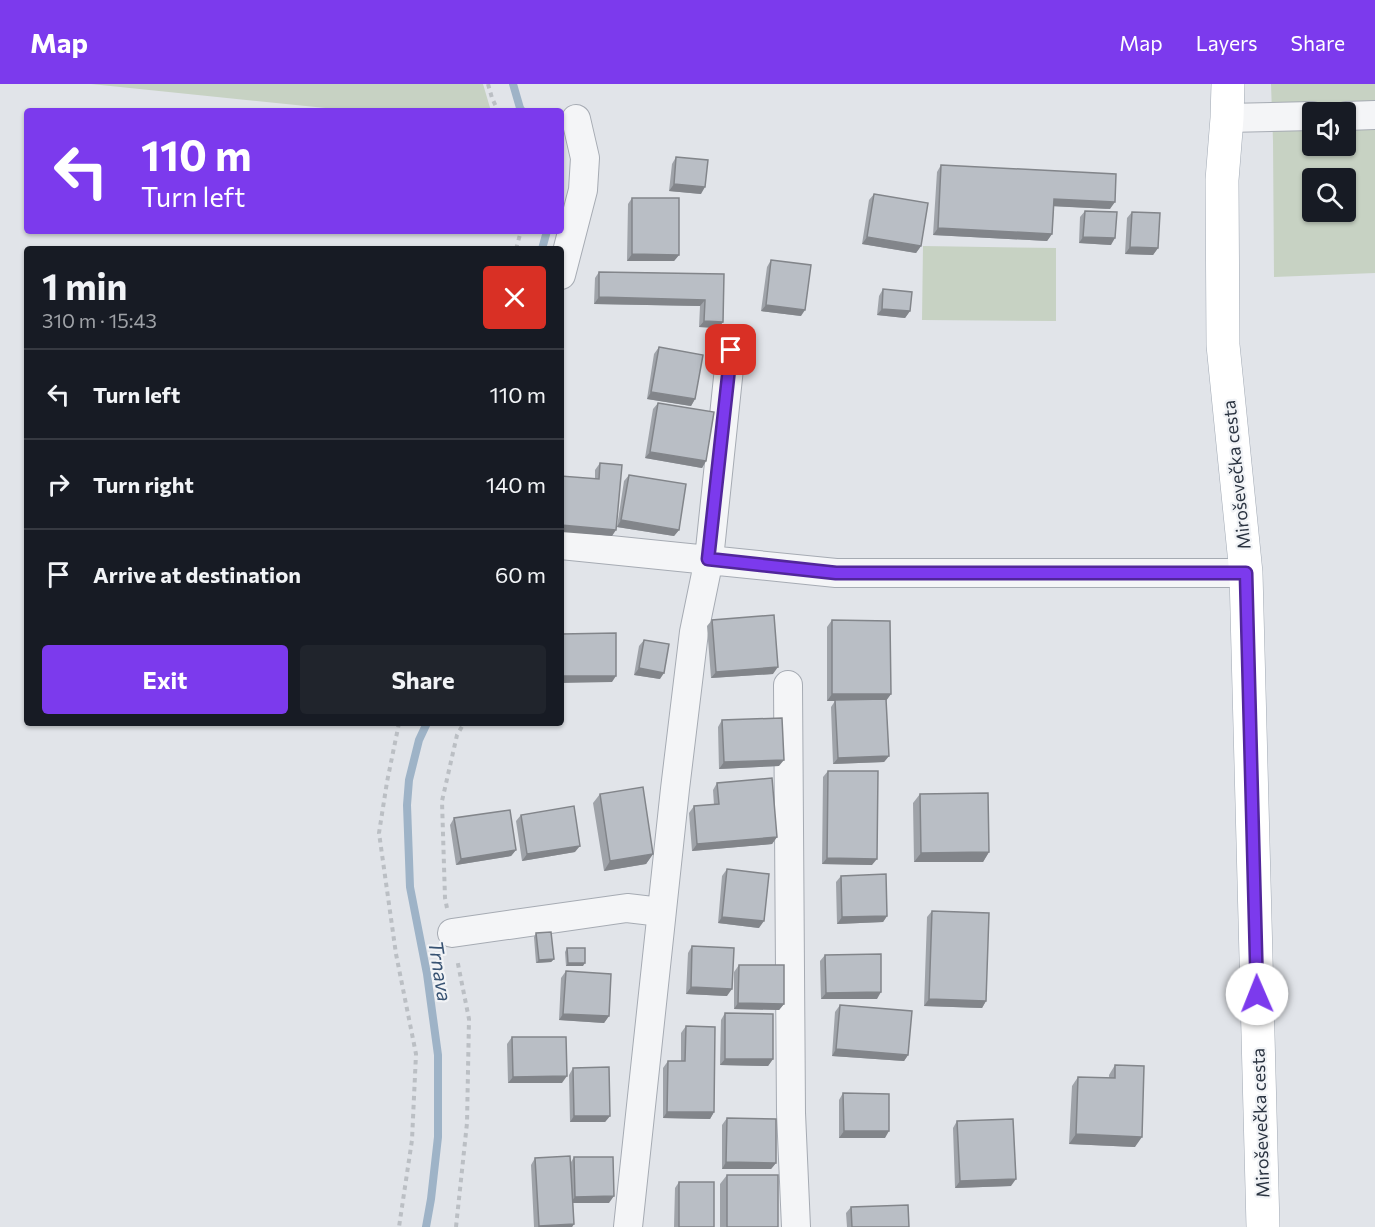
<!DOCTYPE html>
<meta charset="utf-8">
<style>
:root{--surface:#171b24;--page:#20242c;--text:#f1f3f6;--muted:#9ea1a6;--line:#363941;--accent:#7c3aed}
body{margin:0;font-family:Commissioner,sans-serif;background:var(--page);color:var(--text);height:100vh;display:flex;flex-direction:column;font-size:22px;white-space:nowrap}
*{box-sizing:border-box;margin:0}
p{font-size:20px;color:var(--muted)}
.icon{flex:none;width:33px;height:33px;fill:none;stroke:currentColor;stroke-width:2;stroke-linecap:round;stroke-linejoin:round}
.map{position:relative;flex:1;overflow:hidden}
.side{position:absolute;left:24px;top:162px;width:540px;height:480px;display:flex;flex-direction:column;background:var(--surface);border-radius:6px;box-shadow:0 2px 4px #0004}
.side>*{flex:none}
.banner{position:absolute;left:24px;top:24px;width:540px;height:126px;border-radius:6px;box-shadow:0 2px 4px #0004;background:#7c3aed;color:#fff;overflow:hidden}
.tools{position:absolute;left:1302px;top:18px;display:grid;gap:12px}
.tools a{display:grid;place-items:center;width:54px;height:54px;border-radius:6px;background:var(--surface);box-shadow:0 2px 4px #0004;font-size:30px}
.pin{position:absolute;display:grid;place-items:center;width:51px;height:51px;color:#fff;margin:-26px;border-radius:12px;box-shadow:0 3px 9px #0006}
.me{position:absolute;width:66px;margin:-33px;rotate:359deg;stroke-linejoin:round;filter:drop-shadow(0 0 4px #0008)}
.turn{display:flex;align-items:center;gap:21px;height:126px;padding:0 18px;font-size:27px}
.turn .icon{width:78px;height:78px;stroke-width:2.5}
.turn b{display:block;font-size:42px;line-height:51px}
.round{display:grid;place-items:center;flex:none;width:63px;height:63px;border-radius:6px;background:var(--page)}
.head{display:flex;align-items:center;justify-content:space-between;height:102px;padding:0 18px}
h1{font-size:36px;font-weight:700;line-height:45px}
.button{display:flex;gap:12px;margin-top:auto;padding:12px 18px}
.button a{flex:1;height:69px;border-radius:6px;background:var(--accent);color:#fff;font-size:24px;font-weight:700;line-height:69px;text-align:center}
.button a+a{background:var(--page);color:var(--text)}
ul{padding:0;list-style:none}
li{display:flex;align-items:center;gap:18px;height:90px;padding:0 18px;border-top:2px solid var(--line)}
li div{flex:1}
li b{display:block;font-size:22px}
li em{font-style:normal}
header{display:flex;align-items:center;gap:36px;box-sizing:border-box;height:84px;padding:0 30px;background:var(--accent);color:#fff}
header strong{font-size:28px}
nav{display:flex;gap:33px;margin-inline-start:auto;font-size:21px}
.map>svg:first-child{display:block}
.green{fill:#c7d2c3;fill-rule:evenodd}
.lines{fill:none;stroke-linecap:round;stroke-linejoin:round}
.stream{stroke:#9eb3c7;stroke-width:8}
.minor-casing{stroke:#a6abb3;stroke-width:30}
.major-casing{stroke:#a1a9b4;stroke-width:34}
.path{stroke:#bbbfc4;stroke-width:4;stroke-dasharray:4.5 4.5;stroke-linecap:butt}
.minor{stroke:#f4f5f7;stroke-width:28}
.major{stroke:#fff;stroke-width:33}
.wall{fill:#9fa3a9}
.shaded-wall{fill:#82858a}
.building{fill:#b9bec5;stroke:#82858a;stroke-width:1.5}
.route-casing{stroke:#51269a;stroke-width:15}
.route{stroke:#7c3aed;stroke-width:10}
.labels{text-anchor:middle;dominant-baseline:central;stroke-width:4.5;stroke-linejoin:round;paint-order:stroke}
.street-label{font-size:18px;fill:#2a3340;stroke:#f1f3f6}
.water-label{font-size:20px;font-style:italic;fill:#375272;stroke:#f1f3f6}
</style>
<header>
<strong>Map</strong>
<nav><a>Map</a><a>Layers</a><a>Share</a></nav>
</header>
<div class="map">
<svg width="1375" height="1143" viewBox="0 0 1375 1143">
<rect width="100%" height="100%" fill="#e1e4e9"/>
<path class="green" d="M91,0h392l8,27h-136z
M1271,0h104v189l-101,4 -1,-136zM1312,28h34v34h-34zM1312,94h34v34h-34z
M923,162l133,2v73l-134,-1z"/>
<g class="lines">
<path class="stream" d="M513,0l7,24 2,3
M542,165l5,-18
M426,1143l5,-28 7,-62v-82l-11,-81 -17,-87 -3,-82 2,-25 10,-40 8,-17"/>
<g class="minor-casing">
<path id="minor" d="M1346,32l29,-1
M1227,34l85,-2
M561,191l22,-85 2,-32 -9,-39
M561,461l275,28h410
M788,601l3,428 5,114
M452,849l175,-25 34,4
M628,1143l47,-438 19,-157 15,-73 22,-210"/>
</g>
<g class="major-casing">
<path id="major" d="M1228,0l-1,34 -5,62 1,165 23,228 17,654"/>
</g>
<path class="path" d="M488,0l4,14 6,13
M516,165l5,-18
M399,639l-12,59 -8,51 17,121 20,100 -4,86 -13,87
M447,824l-2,-10 -3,-97 15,-66 7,-12
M456,1143l11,-104 2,-104 -12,-60"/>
<use href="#minor" class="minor"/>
<use href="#major" class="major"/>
</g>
<path class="wall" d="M676,73l25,37 -32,-3 3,-27z
M941,81l169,44 -56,-3 -2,28 -5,7 -114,-6 4,-63z
M874,110l47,52 -5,7 -54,-9 7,-44z
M632,114l47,57 -5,6h-47l1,-57z
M1085,127l26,34 -32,-2 1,-26z
M1132,128l26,36 -5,7 -28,-1 2,-36z
M771,176l30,56 -40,-5 6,-44z
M599,188l125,2 -1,48 -5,6 -19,-1 1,-21 -106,-2 1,-26z
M883,205l27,22 -5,7 -28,-3 2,-19z
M659,263l36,52 -4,7 -44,-7 7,-45z
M658,319l48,58 -4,7 -57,-10 8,-49z
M600,379l12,73 -17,-58v-8z
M629,391l50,55 -5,6 -57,-9 7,-46z
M712,536l61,54 -62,4 -4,-52z
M832,536l59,74 -5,6 3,56 -5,6 -51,2 -2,-57 4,-6h-8v-74z
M644,556l16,39 -26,-4 5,-29z
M722,636l57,46 -60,3 -1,-42z
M828,687l44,94 -50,-1 1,-87z
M717,699l60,54 -5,7 -80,7 -3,-38 5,-7 20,-1 -1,-15z
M600,710l53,60 -7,10 -42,7 -11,-68z
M920,710l69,58 -6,10h-69l-1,-59z
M521,731l54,37 -53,9 -6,-40z
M454,734l62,32 -5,6 -55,9 -6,-40z
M727,785l32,59 -41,-5 4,-47z
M841,792l46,40 -4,6 -46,2 -1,-42z
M932,827l54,90 -4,7 -58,-2 3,-89z
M536,849l18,26 -3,3 -15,1 -2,-26z
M692,862l35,50 -41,-2 2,-41z
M567,864l16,18h-17l-1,-14z
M825,871l52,44h-56l-1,-38z
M739,881l45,39 -5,6 -45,-1v-37z
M566,887l43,45 -5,7 -45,-3 2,-42z
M840,921l68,50 -4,6 -72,-5 3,-44z
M725,929l48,46 -5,7 -48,-1 1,-45z
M686,942l28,86 -4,7 -47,-1v-50l5,-7h13v-28z
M512,953l50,46h-54l-1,-39z
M1115,981l20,82 -66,-3 3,-58 6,-9 31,1v-3z
M573,984l37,48 -5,6h-35l-1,-47z
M843,1009l42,45h-46v-38z
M727,1034l49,45 -5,6h-49v-44z
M957,1037l54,65 -56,2 -2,-60z
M574,1073l35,46h-36l1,21 -2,3h-38l-3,-62 4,-7 36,4z
M727,1091l51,52h-58v-43z
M679,1098l35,45h-40l1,-39z
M851,1123l58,20h-62l-1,-14z"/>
<path class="shaded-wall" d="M674,100l31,3 -4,7 -32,-3z
M1054,115l61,3 -5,7 -61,-3z
M938,144l114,6 -5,7 -114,-6z
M867,153l54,9 -5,7 -54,-9z
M1083,153l32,1 -4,7 -32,-2z
M1130,163l28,1 -5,7 -28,-1z
M632,170l47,1 -5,6h-47z
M599,213l106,3 -5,6 -106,-2z
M766,221l39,5 -4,6 -40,-5z
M882,225l28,2 -5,7 -28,-3z
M704,237l19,1 -5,6 -19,-1z
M651,308l44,7 -4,7 -44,-7z
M650,368l56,9 -4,7 -57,-10z
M621,436l58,10 -5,6 -57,-9z
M561,441l55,5 -4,6 -51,-4z
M778,583l-5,7 -62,4 5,-6z
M639,584l25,5 -4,6 -26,-4z
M561,592h55l-4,6 -51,1z
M832,610h59l-5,7h-59z
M889,672l-5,6 -51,2 5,-6z
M784,676l-5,6 -60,3 5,-7z
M777,753l-5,7 -80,7 5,-7z
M580,762l-5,6 -53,9 5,-7z
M516,766l-5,6 -55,9 5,-6z
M989,768l-6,10h-69l7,-9z
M653,770l-7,10 -42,7 6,-10z
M827,774l50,1 -5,6 -50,-1z
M887,832l-4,6 -46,2 5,-7z
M722,833l42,4 -5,7 -41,-5z
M554,875l-3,3 -15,1 3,-3z
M568,879h17l-2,3h-17z
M691,903l41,2 -5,7 -41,-2z
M881,908l-4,7h-56l5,-6z
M929,915l57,2 -4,7 -58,-2z
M738,919l46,1 -5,6 -45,-1z
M563,930l46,2 -5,7 -45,-3z
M836,965l72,6 -4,6 -72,-5z
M725,975h48l-5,7 -48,-1z
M567,992l-5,7h-54l5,-6z
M667,1028h47l-4,7 -47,-1z
M574,1032h36l-5,6h-35z
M844,1047h45l-4,7h-46z
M1076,1050l66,3 -7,10 -66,-3z
M726,1078l50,1 -5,6h-49z
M1016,1095l-5,7 -56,2 5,-7z
M614,1112l-5,7h-39l5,-6z
M574,1140l-2,3h-34l1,-1z"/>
<path class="building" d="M676,73l32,3 -3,27 -31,-3z
M941,81l175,9 -1,28 -61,-3 -2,35 -114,-6z
M874,110l54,9 -7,43 -54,-9z
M632,114h47v57l-47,-1z
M1085,127l32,1 -2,26 -32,-1z
M1132,128l28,1 -2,35 -28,-1z
M771,176l40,5 -6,45 -39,-5z
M599,188l125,2 -1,48 -19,-1 1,-21 -106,-3z
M883,205l29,3 -2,19 -28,-2z
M659,263l44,8 -8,44 -44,-7z
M658,319l56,9 -8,49 -56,-9z
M600,379l22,2 -6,65 -55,-5v-49l38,3z
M629,391l57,9 -7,46 -58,-10z
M774,531l4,52 -62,5 -4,-52z
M832,536l58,1 1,73h-59z
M616,549v43h-55v-42z
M644,556l25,4 -5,29 -25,-5z
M886,615l3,57 -51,2 -3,-58z
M782,634l2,42 -60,2 -2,-42z
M828,687h50l-1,88 -50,-1z
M772,694l5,59 -80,7 -3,-38 25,-2 -2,-21z
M643,703l10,67 -43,7 -10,-67z
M988,709l1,59 -68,1 -1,-59z
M574,722l6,40 -53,8 -6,-39z
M510,726l6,40 -55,9 -7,-41z
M727,785l42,5 -5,47 -42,-4z
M886,790l1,42 -45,1 -1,-41z
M932,827l57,2 -3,88 -57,-2z
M551,848l3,27 -15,1 -3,-27z
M692,862l42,2 -2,41 -41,-2z
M567,864h18v15h-17z
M881,870v38l-55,1 -1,-38z
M739,881h45v39l-46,-1z
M566,887l45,3 -2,42 -46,-2z
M840,921l72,6 -4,44 -72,-6z
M725,929l48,1v45h-48z
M686,942l29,1 -1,85h-47l1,-51h17z
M512,953h54l1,39 -54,1z
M1115,981l29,1 -2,71 -66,-3 2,-57 37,1z
M609,983l1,49h-36l-1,-48z
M843,1009l46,1v37h-45z
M727,1034l49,1v44l-50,-1z
M1013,1035l3,60 -56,2 -3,-60z
M570,1072l4,68 -35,2 -4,-68z
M574,1073h39l1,39 -39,1z
M727,1091h51v52h-51z
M679,1098h35v45h-35z
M908,1121l1,22h-57l-1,-20z"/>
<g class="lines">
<g class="route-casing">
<path id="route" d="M731,266l-23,209 128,14h410l11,421"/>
</g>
<use href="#route" class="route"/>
</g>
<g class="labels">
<g class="street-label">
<text transform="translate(1236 391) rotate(-96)">Miroševečka cesta</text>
<text transform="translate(1260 1039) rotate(-92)">Miroševečka cesta</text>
</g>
<g class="water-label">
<text transform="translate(441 887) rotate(81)">Trnava</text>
</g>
</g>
</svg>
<div class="tools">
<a><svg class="icon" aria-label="sound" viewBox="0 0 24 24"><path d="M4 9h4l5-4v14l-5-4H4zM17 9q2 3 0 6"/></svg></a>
<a><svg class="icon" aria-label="search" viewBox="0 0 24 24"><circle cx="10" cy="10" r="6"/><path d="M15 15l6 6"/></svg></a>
</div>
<div class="pin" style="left:731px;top:266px;background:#d93025"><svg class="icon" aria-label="arrive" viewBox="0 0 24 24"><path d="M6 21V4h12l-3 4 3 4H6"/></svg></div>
<svg class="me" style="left:1257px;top:910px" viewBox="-20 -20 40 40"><circle r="19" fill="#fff"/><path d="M0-13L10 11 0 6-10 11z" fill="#7c3aed"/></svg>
<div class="banner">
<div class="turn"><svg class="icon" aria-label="left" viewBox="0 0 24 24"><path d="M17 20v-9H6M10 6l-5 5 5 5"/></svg><div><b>110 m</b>Turn left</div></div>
</div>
<section class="side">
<div class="head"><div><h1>1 min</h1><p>310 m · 15:43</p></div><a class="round" style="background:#d93025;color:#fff"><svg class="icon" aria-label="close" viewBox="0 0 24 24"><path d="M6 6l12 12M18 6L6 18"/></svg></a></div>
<ul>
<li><svg class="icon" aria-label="left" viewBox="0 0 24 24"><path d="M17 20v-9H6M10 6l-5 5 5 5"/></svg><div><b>Turn left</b></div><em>110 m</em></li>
<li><svg class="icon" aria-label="right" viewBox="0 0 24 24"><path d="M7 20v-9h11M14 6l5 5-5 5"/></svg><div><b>Turn right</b></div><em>140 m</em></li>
<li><svg class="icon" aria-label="arrive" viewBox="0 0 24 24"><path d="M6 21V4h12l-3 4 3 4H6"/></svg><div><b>Arrive at destination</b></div><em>60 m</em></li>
</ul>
<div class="button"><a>Exit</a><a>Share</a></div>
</section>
</div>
